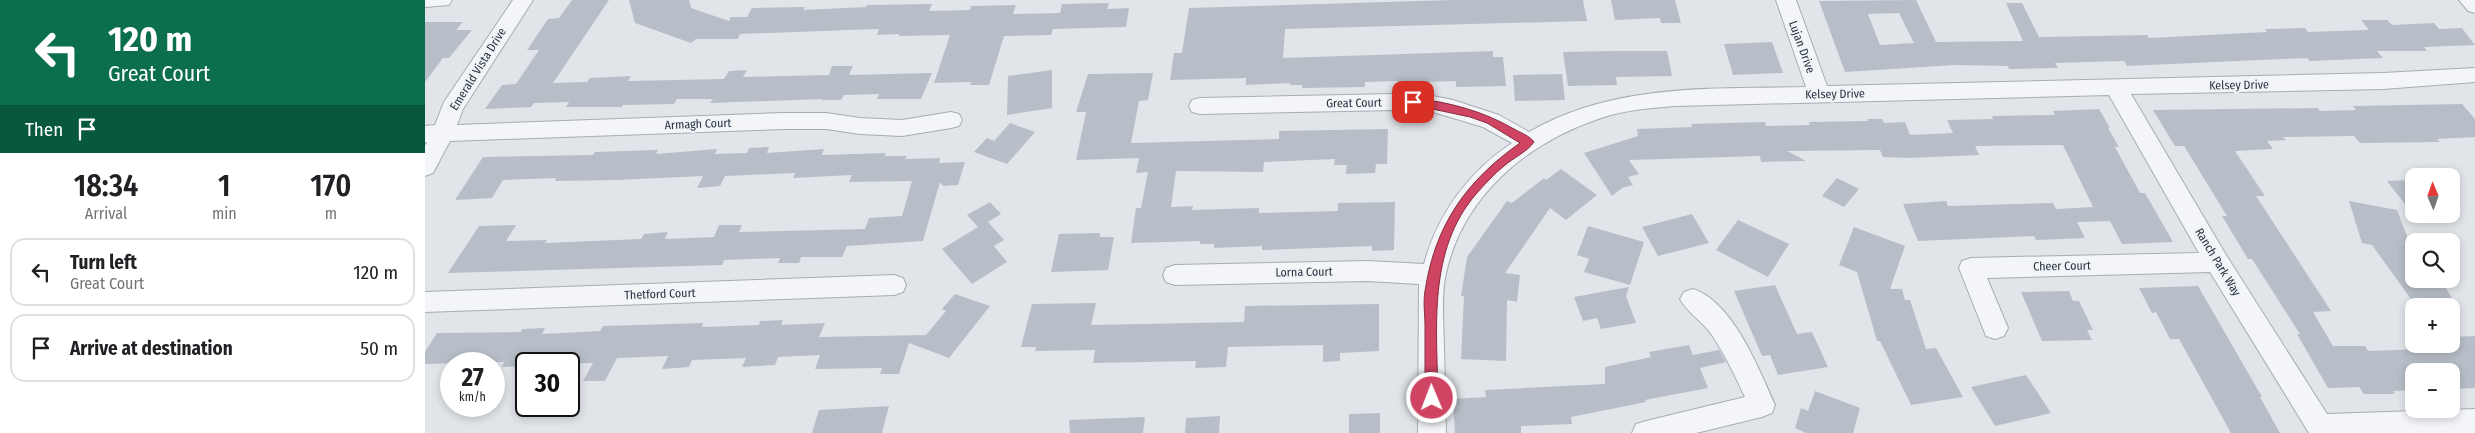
<!DOCTYPE html>
<meta charset="utf-8">
<style>
:root{--surface:#fff;--page:#f6f6f6;--text:#202124;--muted:#757577;--line:#e0e0e0}
body{margin:0;font-family:"Fira Sans Condensed",sans-serif;background:var(--page);color:var(--text);height:100vh;display:flex;flex-direction:column;font-size:19px;white-space:nowrap}
*{box-sizing:border-box;margin:0}
p{font-size:16px;color:var(--muted)}
.icon{flex:none;width:28px;height:28px;fill:none;stroke:currentColor;stroke-width:2;stroke-linecap:round;stroke-linejoin:round}
.map{position:relative;flex:1;overflow:hidden}
.details{display:flex;flex-direction:column;background:var(--surface);width:425px}
.details>*{flex:none}
.banner{background:#0b6e4f;color:#fff;overflow:hidden}
.needle{width:32px;rotate:358deg}
.tools{position:absolute;left:1980px;top:168px;display:grid;gap:10px}
.tools a{display:grid;place-items:center;width:55px;height:55px;border-radius:10px;background:var(--surface);box-shadow:0 2px 8px #0003;font-size:25px}
.speed{position:absolute;left:15px;top:352px;display:flex;gap:10px;font-size:25px;font-weight:700;text-align:center}
.speed>*{display:grid;place-content:center;width:65px;height:65px;border-radius:50%;background:var(--surface);box-shadow:0 2px 8px #0003;line-height:1}
.speed small{font-size:12px;font-weight:400}
.speed .limit{border:2px solid #111;border-radius:8px;background:#fff;color:#111}
.pin{position:absolute;display:grid;place-items:center;width:42px;height:42px;color:#fff;margin:-21px;border-radius:10px;box-shadow:0 2px 8px #0006}
.me{position:absolute;width:55px;margin:-28px;rotate:359deg;stroke-linejoin:round;filter:drop-shadow(0 0 4px #0008)}
.turn{display:flex;align-items:center;gap:18px;height:105px;padding:0 25px;font-size:22px}
.turn .icon{width:65px;height:65px;stroke-width:2.5}
.turn b{display:block;font-size:35px;line-height:42px}
.then{display:flex;align-items:center;height:48px;padding:0 25px;background:#0003;gap:10px;font-size:19px}
.eta{display:flex;justify-content:space-evenly;align-items:center;height:85px;text-align:center}
.eta b{font-size:30px;font-weight:600;line-height:35px}
ul{padding:0;list-style:none}
li{display:flex;align-items:center;gap:15px;height:68px;margin:0 10px 8px;padding:0 15px;border:2px solid var(--line);border-radius:15px}
li div{flex:1}
li b{display:block;font-size:19px}
li em{font-style:normal}
main{display:flex;flex:1;min-height:0}
.map>svg:first-child{display:block}
.building{fill:#b8bec7;fill-rule:evenodd}
.lines{fill:none;stroke-linecap:round;stroke-linejoin:round}
.minor-casing{stroke:#a6acb4;stroke-width:2}
.minor{fill:#f4f5f8;fill-rule:evenodd}
.route{fill:#d04463;stroke:#872c40}
.labels{text-anchor:middle;dominant-baseline:central;stroke-width:4.5;stroke-linejoin:round;paint-order:stroke}
.street-label{font-size:12px;fill:#293342;stroke:#f0f4f7}
</style>
<main>
<section class="details">
<div class="banner">
<div class="turn"><svg class="icon" aria-label="left" viewBox="0 0 24 24"><path d="M17 20v-9H6M10 6l-5 5 5 5"/></svg><div><b>120 m</b>Great Court</div></div>
<div class="then">Then<svg class="icon" aria-label="arrive" viewBox="0 0 24 24"><path d="M6 21V4h12l-3 4 3 4H6"/></svg></div>
</div>
<div class="eta">
<div><b>18:34</b><p>Arrival</p></div>
<div><b>1</b><p>min</p></div>
<div><b>170</b><p>m</p></div>
</div>
<ul>
<li><svg class="icon" aria-label="left" viewBox="0 0 24 24"><path d="M17 20v-9H6M10 6l-5 5 5 5"/></svg><div><b>Turn left</b><p>Great Court</p></div><em>120 m</em></li>
<li><svg class="icon" aria-label="arrive" viewBox="0 0 24 24"><path d="M6 21V4h12l-3 4 3 4H6"/></svg><div><b>Arrive at destination</b></div><em>50 m</em></li>
</ul>
</section>
<div class="map">
<svg width="2050" height="433" viewBox="0 0 2050 433">
<rect width="100%" height="100%" fill="#e1e5ea"/>
<path class="building" d="M147,0h37l-56,83 34,-1 3,-4 41,-2 -3,5 96,-2 5,-8 18,-1 -4,7 86,-2 3,-9h21l-4,9 83,-2 -11,26h-44l2,-5 -35,1 -3,5h-19l1,-1 -113,4 3,-4h-36l-3,5 -51,1 -1,2h-56l3,-5 -35,1 -3,4 -46,2 17,-24 14,-1 23,-34h-12l21,-31 11,-1z
M204,0h60l2,8 38,13 2,-4h16l5,-9 53,-1 -2,3 63,-3 1,-2 65,-1 -3,7 41,-1 1,-4 45,-1 -3,9 47,-1 2,-9 47,-1 -2,6 22,-1 -3,19 -73,2 -2,6 -47,1 -15,49h-19l1,-3 -37,1 16,-48 -51,1v-2l-22,1 2,-6 -30,1 -109,4 -2,5h-42l-5,4 -56,-20z
M1028,0h130l4,21 -302,8 -2,29 210,-7v6h10l3,29 -50,1v-6l-58,2v-2l-33,1v5l-63,1v-3h-12v-2l-44,2v-7l-76,2 4,-27h8l7,-45z
M1186,0h64l6,23h-20l-1,-5 -45,2z
M1491,0l20,42 87,-1 -17,-38h16l17,34 108,-2 2,3 118,-6 -2,-3 40,-1 3,4 61,-2 -8,-10h26l5,5 42,-2 5,6 23,-1 13,17 -51,2 3,4h-50l6,7 -73,3 -3,-3 -180,8 -3,-5 -69,2 3,5 -49,1 -1,-3 -54,-1 -109,7 -26,-71zM1474,13l15,30 -34,2 -12,-31z
M0,22h38l-7,8h16l-23,28h-6l-18,24z
M1347,42l11,31 -50,2 -9,-31z
M1187,51h55l5,25 -56,1 1,8 -49,1 -5,-34z
M627,70v38l-45,7 1,-39z
M728,73l-5,27 -9,1 -8,42 148,-4v-8l109,-2 -1,35h-11l-1,9 -29,1 1,-9h-13l1,-6 -71,3 -1,10 -87,-1 -5,36 22,-1 -1,4 67,-2v5l79,-2v-8l57,-1 -1,48 -22,1v-5l-110,4v-4l-48,2v-4h-14v-3l-69,2 5,-35h5l7,-36 -12,1 3,-15 -63,2 10,-48h-10l12,-38z
M1137,74l3,26 -50,1 -2,-26z
M2037,104l13,15v18l-38,2 3,3 -80,1 -6,-7 -71,1 3,3 -19,1 6,8 -38,2 30,45h-9l75,115 -18,1 20,34h32l3,5 78,-3 -3,-4h8v-7l24,-1v52l-24,1v-18h-37v19l-21,1 2,3h-31l-5,-7 -31,1 -31,-54h3l-48,-75h-4l-26,-43h5l-43,-70h-9l-22,-36 165,-2 2,3 36,-1 -3,-4z
M1674,109l11,19h-2l11,19h-4l25,46h5l28,49 -51,2 -12,-23 -33,1 8,16 -49,2 -2,-4 -116,5 -15,-37 43,-3 2,5 105,-3 3,6 37,-2 -30,-62 -88,1 4,9 -72,3 -24,-1 -3,-7 -93,1 19,10 -45,1 -1,-6 -131,4 10,14 -11,3 5,8 -11,3 -10,8 -28,-43 54,-17 -1,-7 55,-2 -1,-3 74,-2 1,4 44,-1 -1,-3 59,-1 -1,-2h15l2,4 21,-1 5,13 43,-2 -6,-13 46,-1 -1,-3 63,-1 -2,-4z
M585,123l25,9 -28,32 -33,-12 13,-14 7,3z
M344,147l-2,6 57,-4 -2,6 64,-2 -2,3h23l-2,3 35,-1 -1,5 26,-1 -7,23 -15,1 -3,-4 -17,59 -76,5 -5,11h-41l-2,6h-21l2,-5 -56,2 -2,5 -274,8 31,-47 37,-1 -10,16 41,-1 -2,3 96,-4 3,-5 24,-2 -3,7 49,-2 5,-12h23l-3,7 126,-3 4,-11 33,-2 10,-35 -63,1 3,-7 -59,3 2,-5 -70,3 -5,10 -23,2 6,-12 -85,4 -63,1 1,-3 -53,2 -11,18 -37,2 28,-43 110,-2 2,-3 63,-2 -2,4 61,-5 -2,5 32,-1 2,-5z
M1136,169l36,26 -31,25 -16,-12 -45,65 15,2 -3,27 -10,-2 -1,61 -45,-2 3,-63h-3l6,-39 40,-56 5,2 32,-25 2,2z
M1412,178l22,11 -15,18 -22,-11z
M1989,180v36l-27,-35z
M1924,201l48,9 17,45v24h26l17,27h-41l-44,-61 -10,-2z
M565,202l11,12 -13,8 16,18 -10,6 13,16 -35,22 -30,-35 36,-22 -11,-12z
M1267,214l17,29 -51,13 -16,-29z
M1313,220l51,24 -21,33 -52,-27z
M1163,226l56,16 -14,43 -46,-13 5,-13 -12,-4z
M1429,227l51,19 -15,43h12l3,11h5l16,49 10,-1 27,49 -52,8 -31,-64h-3l-20,-69 -18,-7z
M675,233v4h14l-6,33 -57,2 8,-38z
M1350,285l22,49 15,-2 16,35 -50,8 -8,-20 -8,1 -28,-65z
M1773,286l64,111h-2l20,36h-49l-52,-94h-9l-14,-27 -4,1 -13,-25z
M1204,287l-3,9 10,27 -35,6 -4,-11 -14,3 -9,-24z
M1644,291l4,10h6l14,29h-6l5,10 -50,1 -21,-49z
M530,294l35,12 -41,52 -40,-15 -10,31h-19l2,-6 -67,1 5,-14 -42,2 -3,8 -33,2 4,-9 -54,2 -3,7 -27,2 6,-13 -51,2 -12,23h-22l10,-18 -67,1v2l-24,1 2,-5 -79,2v-12l12,-19 84,-1 1,-3 23,-1 -3,6 58,-3 3,-5 100,-3 -1,4 57,-2 1,-4 23,-1 -2,5 44,-2 -6,14 107,-2 20,-24 -4,-2z
M671,303l-5,22 153,-3 1,-16 134,-2v47l-39,2v8l-17,1v-17l-95,2 -2,20 -31,1 1,-7 -103,2 2,-13 -60,1 1,-4h-15l11,-43z
M1264,345l4,10 26,-5 7,12 -26,6 8,20 -63,12 1,2 -75,15 1,7 -51,2v7h-66l-2,-34 33,-2 -1,-7 120,-6v-17l46,-10 -2,-5z
M1601,375l25,38 -56,13 -24,-39z
M1390,391l45,17 -7,25h-47l-11,-5 6,-20 7,3z
M464,406l-7,27h-70l7,-23z
M955,413v20h-31v-19z
M795,416l-1,17h-34l1,-15z
M720,417l-2,16h-73l-1,-13z"/>
<g class="lines">
<g class="minor-casing">
<path id="minor" d="M0,0h27l-3,5 -24,2z
M88,0h20l-70,109 -6,16 326,-12h43l34,5 42,2 49,-8 8,2 3,6 -3,6 -8,2 -49,8 -42,-2 -34,-5h-43l-333,12 -17,32 -8,3v-30l2,-4h-2v-16l10,-1 9,-23z
M1351,0h20l31,86 556,-13 92,-5v14l-92,7 -252,5 95,161 101,159 148,-5v24h-166l-99,-161 -223,6 21,50 -4,8 -9,3 -9,-3 -27,-68 3,-7 9,-3 228,-5 -90,-158 -433,11c-25,2 -51,4 -75,12 -75,25 -140,79 -156,160 -4,23 -1,48 -1,72 1,27 1,55 2,83h-28l1,-149 -52,-3 -192,4 -9,-3 -3,-7 3,-7 9,-3 192,-4 57,3c13,-49 45,-93 88,-121l-29,-16 -50,-15 -39,-2 -194,4 -8,-2 -3,-6 3,-6 8,-2 194,-4 39,2 20,4 46,15 30,17c84,-49 183,-43 277,-45z
M2034,0h16v13l-7,-2z
M469,275l9,3 3,7 -3,7 -9,3 -469,17v-20z
M1268,289c40,13 66,80 82,116l-3,8 -10,4 -66,16h-64l4,-9 10,-3 99,-24c-11,-23 -21,-45 -36,-66 -9,-11 -22,-19 -29,-32l4,-7z"/>
</g>
<use href="#minor" class="minor"/>
</g>
<path class="route" d="M988,98c36,4 70,13 101,31 7,4 16,7 20,13 -7,10 -21,16 -30,24 -10,8 -19,18 -27,27 -50,57 -40,135 -39,205l-2,4 -4,2 -5,-2 -2,-4c0,-24 0,-48 0,-72 0,-12 -2,-24 0,-35 10,-66 41,-110 95,-148l-33,-20 -17,-6 -61,-13v-5z"/>
<g class="labels">
<g class="street-label">
<text transform="translate(1377 47) rotate(70)">Lujan Drive</text>
<text transform="translate(53 69) rotate(-58)">Emerald Vista Drive</text>
<text transform="translate(1814 85) rotate(-1)">Kelsey Drive</text>
<text transform="translate(1410 94) rotate(-1)">Kelsey Drive</text>
<text transform="translate(929 103) rotate(-1)">Great Court</text>
<text transform="translate(273 124) rotate(-2)">Armagh Court</text>
<text transform="translate(1793 262) rotate(59)">Ranch Park Way</text>
<text transform="translate(1637 266) rotate(-1)">Cheer Court</text>
<text transform="translate(879 272) rotate(-1)">Lorna Court</text>
<text transform="translate(235 294) rotate(-2)">Thetford Court</text>
</g>
</g>
</svg>
<div class="tools">
<a><svg class="needle" viewBox="-14 -14 28 28"><path d="M0-13l5 13h-10z" fill="#e53935"/><path d="M0 13l5-13h-10z" fill="#757577"/></svg></a>
<a><svg class="icon" aria-label="search" viewBox="0 0 24 24"><circle cx="10" cy="10" r="6"/><path d="M15 15l6 6"/></svg></a>
<a>+</a>
<a>−</a>
</div>
<div class="speed"><div>27<small>km/h</small></div><div class="limit">30</div></div>
<div class="pin" style="left:988px;top:102px;background:#d93025"><svg class="icon" aria-label="arrive" viewBox="0 0 24 24"><path d="M6 21V4h12l-3 4 3 4H6"/></svg></div>
<svg class="me" style="left:1007px;top:398px" viewBox="-20 -20 40 40"><circle r="17" fill="#d04463" stroke="#fff" stroke-width="3"/><path d="M0-11L8 9 0 5-8 9z" fill="#fff"/></svg>
</div>
</main>
